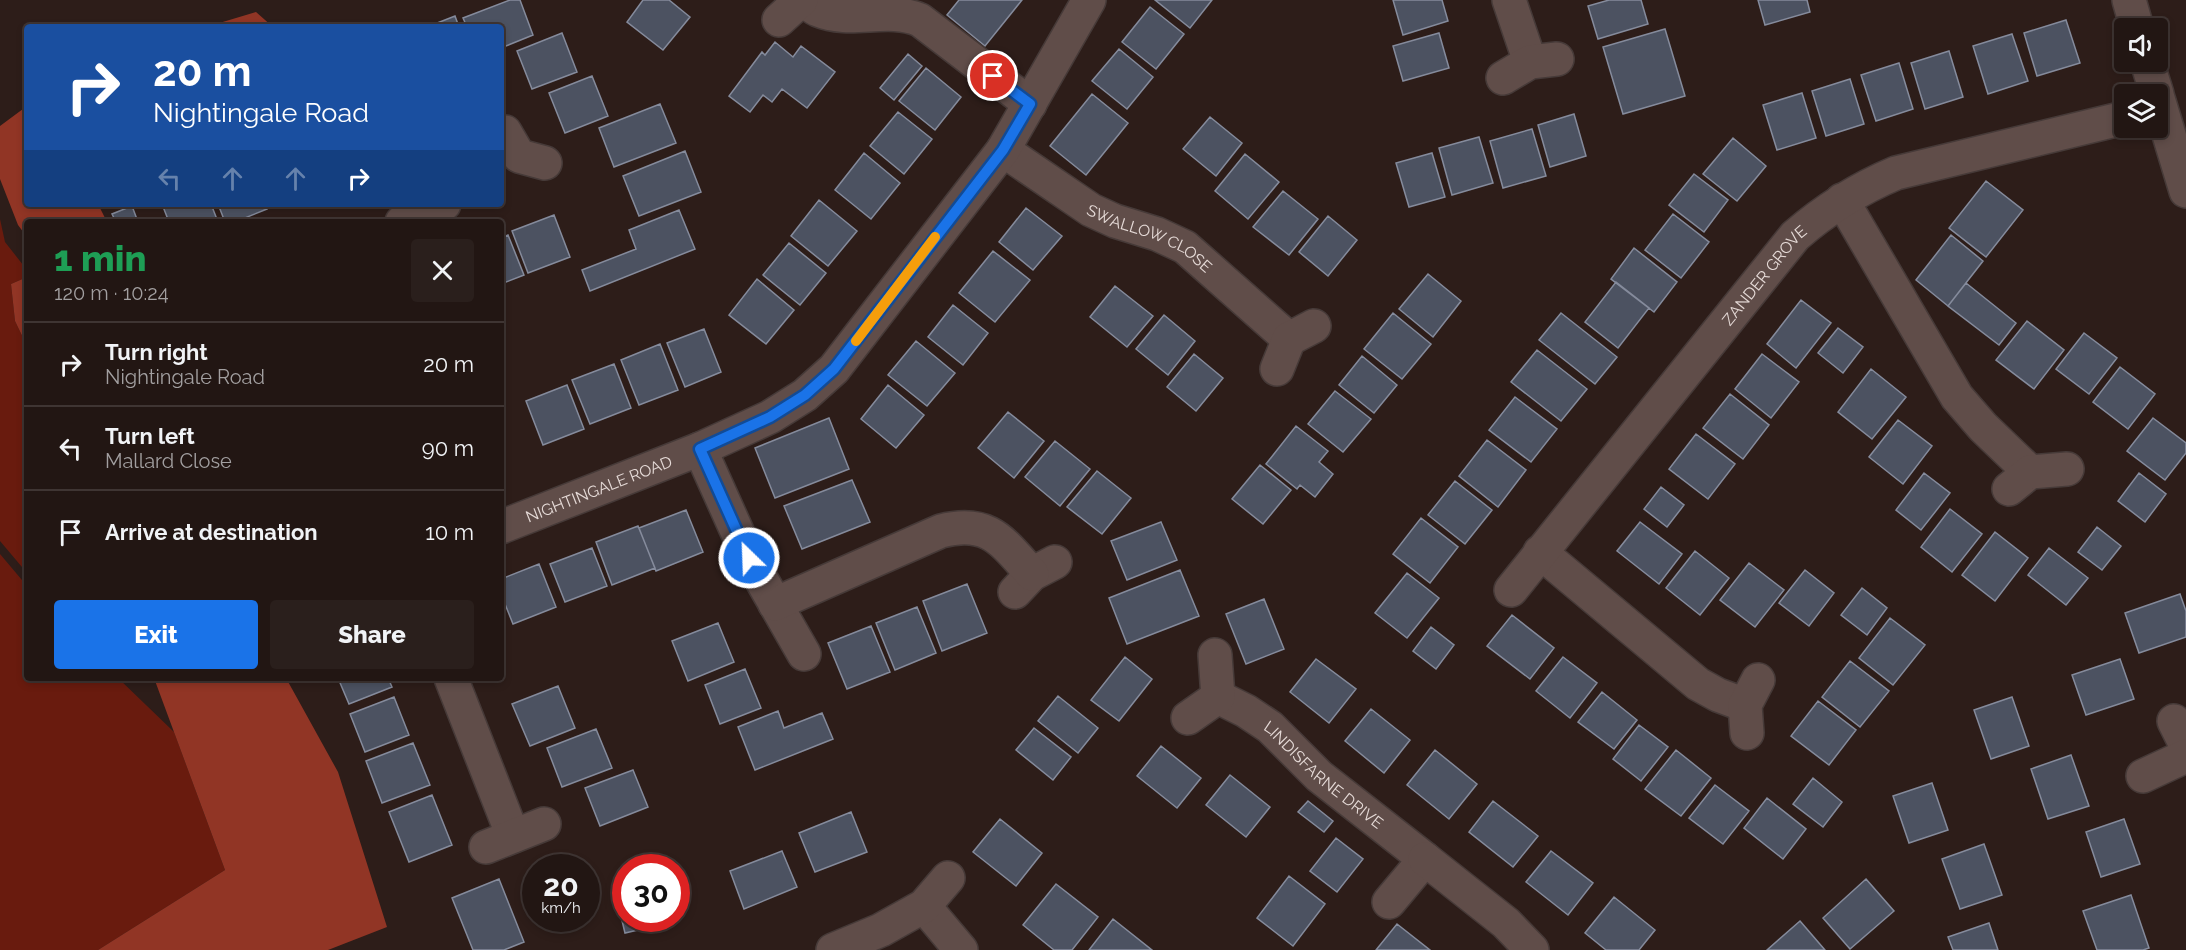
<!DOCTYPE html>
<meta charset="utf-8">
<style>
:root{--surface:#221613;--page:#2a1f1c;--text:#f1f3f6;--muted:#a29fa0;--line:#3f3533;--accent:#1a73e8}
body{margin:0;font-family:Raleway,sans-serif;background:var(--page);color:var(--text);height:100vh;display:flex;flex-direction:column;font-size:22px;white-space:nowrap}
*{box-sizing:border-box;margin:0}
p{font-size:20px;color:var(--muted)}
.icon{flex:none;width:33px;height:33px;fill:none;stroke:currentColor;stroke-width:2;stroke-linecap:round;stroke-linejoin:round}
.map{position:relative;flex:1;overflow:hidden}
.drawer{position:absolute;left:24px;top:219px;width:480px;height:462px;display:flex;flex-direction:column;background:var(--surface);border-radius:6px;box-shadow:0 3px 9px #0003,0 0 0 2px var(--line)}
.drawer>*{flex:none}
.top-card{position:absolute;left:24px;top:24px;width:480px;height:183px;border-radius:6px;box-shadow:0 3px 9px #0003,0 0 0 2px var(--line);background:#1a4fa0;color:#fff;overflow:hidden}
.buttons{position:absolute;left:2114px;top:18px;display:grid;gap:12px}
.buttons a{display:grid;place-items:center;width:54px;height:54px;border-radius:6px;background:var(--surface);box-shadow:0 3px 9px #0003,0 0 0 2px var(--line);font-size:30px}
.speed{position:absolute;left:522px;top:854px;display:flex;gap:12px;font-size:30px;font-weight:700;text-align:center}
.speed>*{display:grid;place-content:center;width:78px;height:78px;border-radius:50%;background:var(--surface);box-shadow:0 3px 9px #0003,0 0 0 2px var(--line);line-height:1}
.speed small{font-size:15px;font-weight:400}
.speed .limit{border:9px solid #d22;background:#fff;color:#111}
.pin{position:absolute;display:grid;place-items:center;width:51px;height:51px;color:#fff;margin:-26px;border:3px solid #fff;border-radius:50%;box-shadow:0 2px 6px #0007}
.me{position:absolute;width:66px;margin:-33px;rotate:336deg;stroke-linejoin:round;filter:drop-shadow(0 0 4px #0008)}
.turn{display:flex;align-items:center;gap:21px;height:126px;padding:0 30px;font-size:27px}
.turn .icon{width:78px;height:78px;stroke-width:2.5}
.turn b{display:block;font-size:42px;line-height:51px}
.lanes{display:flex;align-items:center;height:57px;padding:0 30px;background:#0003;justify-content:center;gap:30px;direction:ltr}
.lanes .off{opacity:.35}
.round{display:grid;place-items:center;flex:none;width:63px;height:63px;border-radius:6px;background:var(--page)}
.summary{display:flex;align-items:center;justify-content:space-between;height:102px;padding:0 30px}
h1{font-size:36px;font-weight:800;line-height:45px;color:#1e9e55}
.cta{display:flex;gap:12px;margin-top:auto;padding:12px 30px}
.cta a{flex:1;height:69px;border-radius:6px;background:var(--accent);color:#fff;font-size:24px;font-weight:800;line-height:69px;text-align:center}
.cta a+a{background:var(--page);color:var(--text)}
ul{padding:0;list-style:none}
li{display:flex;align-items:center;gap:18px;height:84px;padding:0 30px;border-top:2px solid var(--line)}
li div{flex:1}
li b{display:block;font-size:22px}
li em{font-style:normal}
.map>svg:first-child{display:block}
.green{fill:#691b0e}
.forest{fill:#913525}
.building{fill:#4c5261;stroke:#858b9c;stroke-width:1.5}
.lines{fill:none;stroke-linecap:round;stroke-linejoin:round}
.street-casing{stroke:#463a38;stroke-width:36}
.secondary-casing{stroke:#463a38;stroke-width:36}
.street{stroke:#604d49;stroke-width:33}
.secondary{stroke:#604d49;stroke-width:33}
.route-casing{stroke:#114b97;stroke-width:15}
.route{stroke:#1a73e8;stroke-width:10}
.slow{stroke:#f59e0b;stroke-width:10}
.labels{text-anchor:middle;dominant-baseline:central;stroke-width:6;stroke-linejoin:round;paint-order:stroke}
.street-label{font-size:16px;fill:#e6dbd8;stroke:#231310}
</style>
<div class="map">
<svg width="2186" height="950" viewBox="0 0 2186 950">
<rect width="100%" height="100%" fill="#2d1d19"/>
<path class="green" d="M0,219l5,23 22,28v7l-16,7 4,37 12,25v227l-27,-32z
M0,554l27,32v92h91l56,54 51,138 -127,80h-98z"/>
<path class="forest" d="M256,12l17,15h-67z
M27,106v98h71l9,18h-80v15l-9,-12 -18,-46v-53z
M27,277v69l-12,-25 -4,-37z
M154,678h132l52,94 49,155 -59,23h-230l127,-80z"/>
<path class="building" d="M510,0h10l13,35 -32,13v-21h-34l-4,-9z
M643,0h26l21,17 -27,33 -36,-28z
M959,0h63l-37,46 -38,-31z
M1155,0h57l-22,28z
M1393,0h49l6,21 -45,14z
M1609,0h32l7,24 -50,15 -10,-33z
M1758,0h49l3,12 -45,13z
M1150,7l34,27 -28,35 -34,-27z
M455,16l4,11h-32z
M2066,20l14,43 -43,13 -13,-43z
M1665,29l20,67 -62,18 -20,-67z
M562,33l15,39 -45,17 -15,-38z
M1439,33l10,35 -46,13 -10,-35z
M2012,34l16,47 -40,13 -15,-48z
M775,42l18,15 8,-11 34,26 -28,36 -25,-19 -10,13 -9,-7 -13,17 -21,-16 33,-44 3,3z
M1119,49l34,28 -26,32 -35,-28z
M1949,51l14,46 -38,12 -14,-46z
M908,54l14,12 -28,34 -14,-12z
M1899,63l14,46 -37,12 -15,-46z
M926,68l35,29 -26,33 -36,-29z
M592,76l16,40 -43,17 -16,-40z
M1850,79l14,45 -38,12 -14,-45z
M1802,93l14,45 -39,12 -14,-45z
M1092,94l36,29 -42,52 -36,-29z
M660,104l16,39 -62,24 -15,-39z
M898,112l34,27 -28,35 -34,-28z
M1574,114l12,42 -36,11 -12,-42z
M1210,117l32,26 -26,33 -33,-27z
M1532,129l14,47 -43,12 -13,-47z
M1479,137l14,46 -41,12 -13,-47z
M1733,138l33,28 -29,35 -34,-27z
M685,151l16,41 -62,24 -16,-40z
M864,153l36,30 -29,36 -36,-29z
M1432,153l13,44 -36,10 -13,-44z
M1245,154l34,28 -31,37 -33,-28z
M1694,174l34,26 -24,32 -35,-27z
M1986,181l37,29 -37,47 -37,-29z
M1283,191l35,28 -29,36 -36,-28z
M819,200l38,31 -29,35 -37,-30z
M162,204h49l7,18h-49z
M218,204h47l2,5 -32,13h-10z
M132,206l6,16h-22l-4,-8z
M1026,208l36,28 -29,34 -34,-28z
M679,210l16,39 -105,42 -8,-21 54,-21 -7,-19z
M1673,214l36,28 -28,36 -36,-28z
M554,215l16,42 -42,16 -16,-42z
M1328,216l29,24 -29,36 -29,-24z
M508,235l16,40 -23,9v-46z
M1951,235l32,26 -35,45 -32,-26z
M789,243l37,30 -26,32 -37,-30z
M1634,248l43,34 -23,30 -43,-33z
M993,251l37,29 -35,42 -36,-29z
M1428,274l33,27 -28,36 -34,-28z
M757,279l37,31 -28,34 -37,-29z
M1616,282l33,26 -31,40 -33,-26z
M1966,283l50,40 -17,22 -51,-39z
M1115,286l38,30 -26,31 -37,-30z
M1801,300l30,23 -35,45 -29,-24z
M953,305l35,28 -25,32 -35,-28z
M1393,313l38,31 -29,35 -38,-30z
M1561,313l56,44 -22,27 -56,-44z
M1164,315l31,26 -27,34 -32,-26z
M2027,321l37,29 -30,39 -38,-29z
M1838,328l25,19 -20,26 -25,-20z
M704,329l17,43 -36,15 -18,-44z
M2084,333l33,25 -28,36 -33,-25z
M916,341l39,32 -28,33 -39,-31z
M660,344l18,46 -39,15 -18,-45z
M1537,350l50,39 -26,32 -50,-39z
M1194,354l29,24 -27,33 -29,-24z
M1762,354l37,28 -28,36 -36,-29z
M1362,356l35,29 -23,28 -35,-28z
M614,364l17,44 -41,16 -18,-44z
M2120,367l35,27 -27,35 -35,-27z
M1871,369l35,28 -34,42 -34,-27z
M567,385l17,44 -41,16 -17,-44z
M888,385l36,30 -28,33 -35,-29z
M1335,391l36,28 -28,33 -35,-28z
M1730,394l39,31 -26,34 -40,-31z
M1515,397l42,32 -26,33 -42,-32z
M1008,412l36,29 -30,37 -36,-30z
M829,418l20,51 -74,29 -20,-50z
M2153,418l33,25v10l-21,27 -38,-29z
M1898,420l34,26 -29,38 -34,-27z
M1296,426l32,25 -9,11 14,12 -18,23 -15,-12 -3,4 -31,-25z
M1696,434l39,30 -27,35 -39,-30z
M1487,440l39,30 -28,37 -39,-31z
M1055,441l35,28 -30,37 -35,-29z
M1260,465l31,25 -28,34 -31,-25z
M1097,471l34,27 -29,36 -35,-27z
M1924,473l26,20 -29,37 -25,-20z
M2139,473l27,21 -21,28 -27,-21z
M852,480l18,42 -68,27 -18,-43z
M1455,481l37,29 -27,34 -37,-29z
M1661,487l23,18 -17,22 -23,-18z
M1950,509l32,25 -30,38 -31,-25z
M686,510l17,42 -47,19 -17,-43z
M1421,518l37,29 -28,36 -37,-29z
M1161,522l16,38 -50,20 -16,-39z
M1640,522l42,32 -23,30 -42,-33z
M638,526l17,42 -43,17 -16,-43z
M2097,527l24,19 -19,24 -24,-18z
M1995,532l33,26 -33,43 -33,-26z
M592,548l15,38 -42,16 -15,-38z
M2049,548l39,30 -22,27 -38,-30z
M1695,551l34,27 -29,37 -34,-27z
M1749,563l35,27 -29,37 -35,-27z
M539,564l17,43 -43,17 -12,-30v-15z
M1180,570l19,46 -72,28 -18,-46z
M1805,570l29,23 -25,33 -30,-23z
M1407,573l32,25 -32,40 -32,-25z
M967,584l20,49 -45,18 -19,-50z
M1862,588l25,20 -20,27 -26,-20z
M2180,594l6,17v26l-47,16 -14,-40z
M1264,599l20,50 -38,15 -20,-50z
M917,607l19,46 -41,17 -19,-47z
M1512,615l42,33 -24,31 -43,-33z
M1890,618l35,27 -32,40 -34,-27z
M718,623l16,39 -46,19 -16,-40z
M871,626l19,46 -43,17 -19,-46z
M1431,627l23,18 -18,24 -23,-18z
M1125,657l27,22 -33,42 -28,-21z
M1563,657l34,26 -27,35 -34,-27z
M1316,659l40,30 -27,34 -39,-31z
M2120,659l14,40 -48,16 -14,-40z
M1850,661l39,30 -29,36 -38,-30z
M745,669l16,39 -41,16 -15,-39z
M338,678h50l4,9 -43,17z
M558,686l17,42 -45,18 -18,-42z
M1602,692l35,28 -23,29 -36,-27z
M1058,696l40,32 -20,25 -40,-32z
M394,697l15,38 -44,17 -15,-38z
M2012,697l17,49 -38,13 -17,-49z
M1818,701l38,29 -27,35 -38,-29z
M1371,709l39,31 -26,33 -39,-32z
M778,711l6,17 38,-15 11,26 -78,31 -17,-43z
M1639,725l29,22 -27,34 -28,-22z
M1034,728l37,29 -18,23 -37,-30z
M596,729l16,39 -50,19 -15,-39z
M413,743l17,42 -48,18 -16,-42z
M1161,746l40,32 -24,30 -40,-32z
M1435,750l42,34 -28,35 -42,-34z
M1676,750l35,28 -30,38 -36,-27z
M2071,755l18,51 -41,13 -17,-50z
M633,770l15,37 -48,19 -15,-38z
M1230,775l40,32 -24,30 -40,-32z
M1813,778l29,24 -19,25 -30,-23z
M1932,783l16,47 -39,13 -16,-47z
M1715,785l34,26 -26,33 -34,-26z
M432,795l20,50 -43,17 -20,-50z
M1767,798l39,31 -23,30 -39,-31z
M1308,801l25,20 -9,11 -26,-20z
M1493,801l45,35 -25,31 -44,-35z
M851,812l16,40 -52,20 -16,-39z
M1000,819l42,34 -26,33 -43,-34z
M2124,819l16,45 -39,13 -15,-45z
M1336,838l27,21 -26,33 -27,-21z
M1984,844l18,51 -42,14 -18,-50z
M782,851l15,36 -53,22 -14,-38z
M1551,851l42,32 -25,32 -42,-33z
M1289,876l36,28 -32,42 -36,-28z
M499,879l25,63 -20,8h-31l-21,-52z
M1866,879l28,32 -44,38 -27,-31z
M626,881v37h41l1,5 -43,10 -12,-50z
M1056,884l42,33 -26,33h-18l-31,-25z
M2131,895l18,53 -6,2h-46l-14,-39z
M1614,897l41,33 -16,20h-33l-21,-17z
M1113,919l39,31h-63z
M1800,921l25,29h-58z
M1989,923l9,27h-45l-5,-13z
M1397,924l33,26h-54z"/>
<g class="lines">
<g class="street-casing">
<g id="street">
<path d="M803,0c5,3 10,8 15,10 33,14 69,-4 102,10l110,84"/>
<path d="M1509,0l21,62"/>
<path d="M779,20l22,-20"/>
<path d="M1503,78l27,-16 27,-3"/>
<path d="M505,132l14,24 26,7"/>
<path id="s1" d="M1003,150l88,60 24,11 42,13 28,13 104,92"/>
<path d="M1842,200l115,197 26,30 47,45"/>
<path d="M402,222l42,-18"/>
<path d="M1277,369l12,-30 25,-13"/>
<path d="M700,449l49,109 55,96"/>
<path d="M2009,489l21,-17 37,-3"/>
<path id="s2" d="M501,527l199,-78 70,-32 35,-22 29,-26 169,-219 86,-150"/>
<path d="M1540,552l158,132 20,11 27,10"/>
<path id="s3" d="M1511,590l284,-354c31,-27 63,-47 101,-63l228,-55"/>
<path d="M1015,592l17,-18 23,-12"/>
<path d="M775,604l166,-73c48,-12 61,10 91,43"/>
<path d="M451,678l62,158"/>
<path id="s4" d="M1218,697l28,14 24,16 49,49 106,83 -36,43"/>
<path d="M1188,718l30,-21 -3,-42"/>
<path d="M2174,721l12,24"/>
<path d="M1747,733l-2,-28 13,-25"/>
<path d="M2143,776l43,-20"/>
<path d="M486,847l58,-23"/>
<path d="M1425,859l81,64 26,27"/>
<path d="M924,906l37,44"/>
<path d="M833,950l48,-20 43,-24 24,-28"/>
</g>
</g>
<g class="secondary-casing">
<path id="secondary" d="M2129,0l8,28
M2147,62l10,32
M2157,95l29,96"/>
</g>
<use href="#street" class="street"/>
<use href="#secondary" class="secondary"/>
</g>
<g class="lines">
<g class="route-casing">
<path id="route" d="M749,558l-49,-109 70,-32 35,-22 29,-26 169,-219 27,-46 -37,-28"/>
</g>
<use href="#route" class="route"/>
<path class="slow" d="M856,341l79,-104"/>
</g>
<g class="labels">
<g class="street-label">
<text stroke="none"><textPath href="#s1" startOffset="172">SWALLOW CLOSE</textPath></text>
<text stroke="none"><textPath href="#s3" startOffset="404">ZANDER GROVE</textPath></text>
<text stroke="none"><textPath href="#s2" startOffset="105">NIGHTINGALE ROAD</textPath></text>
<text stroke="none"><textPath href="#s4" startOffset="132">LINDISFARNE DRIVE</textPath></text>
</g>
</g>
</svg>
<div class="buttons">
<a><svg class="icon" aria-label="sound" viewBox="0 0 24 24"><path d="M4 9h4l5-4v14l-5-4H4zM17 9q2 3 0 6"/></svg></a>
<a><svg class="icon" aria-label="layers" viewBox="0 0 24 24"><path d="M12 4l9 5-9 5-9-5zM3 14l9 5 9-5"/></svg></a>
</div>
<div class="speed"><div>20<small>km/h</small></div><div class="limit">30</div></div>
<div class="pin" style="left:993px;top:76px;background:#d93025"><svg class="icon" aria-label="arrive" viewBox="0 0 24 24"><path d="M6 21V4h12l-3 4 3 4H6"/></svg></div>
<svg class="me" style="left:749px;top:558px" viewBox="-20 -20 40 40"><circle r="17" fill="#1a73e8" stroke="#fff" stroke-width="3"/><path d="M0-11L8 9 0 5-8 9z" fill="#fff"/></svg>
<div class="top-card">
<div class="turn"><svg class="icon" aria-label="right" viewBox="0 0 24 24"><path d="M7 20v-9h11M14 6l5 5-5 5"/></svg><div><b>20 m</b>Nightingale Road</div></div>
<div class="lanes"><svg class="icon off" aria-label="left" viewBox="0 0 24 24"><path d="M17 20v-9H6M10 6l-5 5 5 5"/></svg><svg class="icon off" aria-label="ahead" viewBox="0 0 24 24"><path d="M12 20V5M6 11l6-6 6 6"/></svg><svg class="icon off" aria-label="ahead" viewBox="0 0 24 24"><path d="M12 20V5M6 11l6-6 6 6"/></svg><svg class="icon" aria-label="right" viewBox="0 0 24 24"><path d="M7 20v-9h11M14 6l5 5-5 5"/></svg></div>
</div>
<section class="drawer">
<div class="summary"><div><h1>1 min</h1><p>120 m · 10:24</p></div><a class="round"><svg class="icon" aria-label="close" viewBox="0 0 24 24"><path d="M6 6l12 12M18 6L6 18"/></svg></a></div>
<ul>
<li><svg class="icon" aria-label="right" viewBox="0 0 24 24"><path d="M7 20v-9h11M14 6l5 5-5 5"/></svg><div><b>Turn right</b><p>Nightingale Road</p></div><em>20 m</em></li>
<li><svg class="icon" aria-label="left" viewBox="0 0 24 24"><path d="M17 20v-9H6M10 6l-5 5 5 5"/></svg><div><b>Turn left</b><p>Mallard Close</p></div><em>90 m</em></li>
<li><svg class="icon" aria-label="arrive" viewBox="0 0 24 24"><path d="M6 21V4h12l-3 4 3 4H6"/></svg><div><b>Arrive at destination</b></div><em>10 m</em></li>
</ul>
<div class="cta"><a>Exit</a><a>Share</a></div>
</section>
</div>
